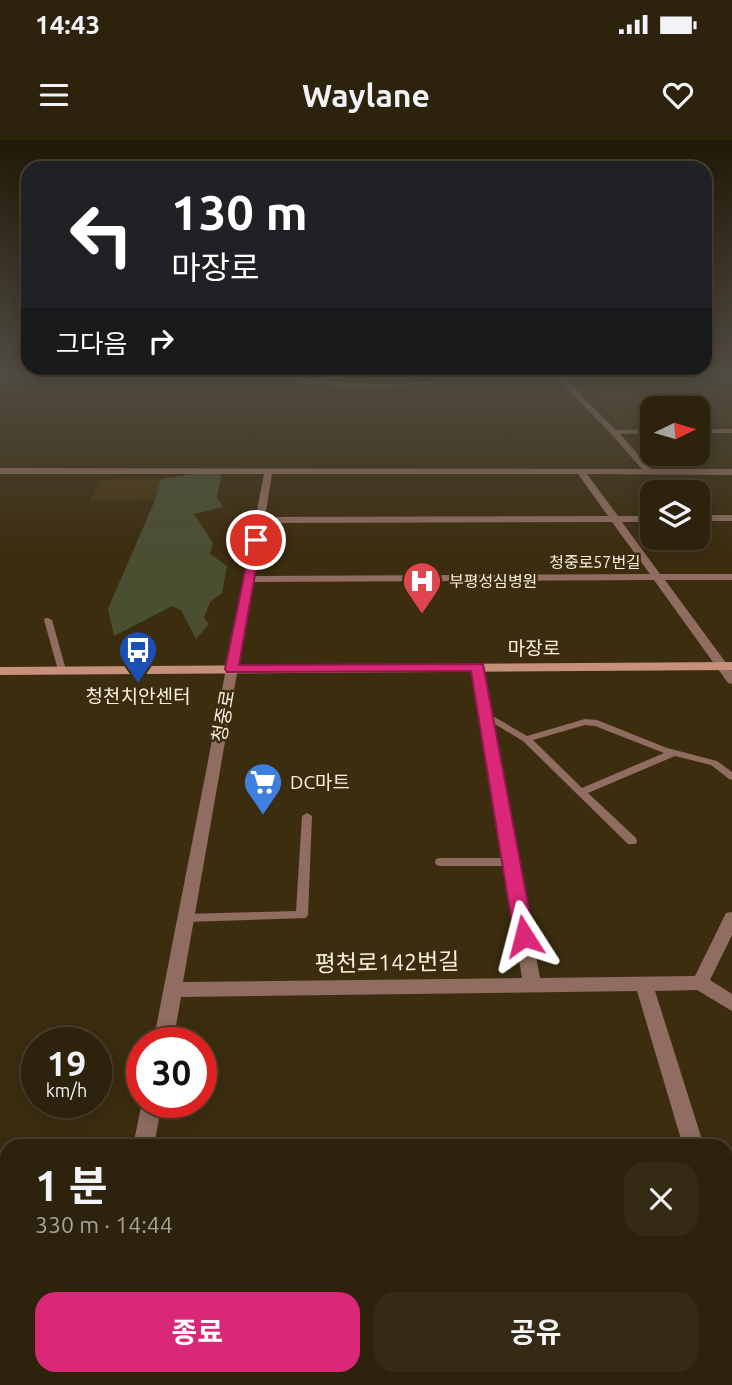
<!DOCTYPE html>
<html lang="ko">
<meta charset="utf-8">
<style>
:root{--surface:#2d220b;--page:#352a14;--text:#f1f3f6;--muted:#a7a49d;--line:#483f2c;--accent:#db2777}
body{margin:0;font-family:Ubuntu,"Noto Sans KR",sans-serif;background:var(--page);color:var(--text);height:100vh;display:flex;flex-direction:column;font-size:26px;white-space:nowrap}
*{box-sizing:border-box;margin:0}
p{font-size:23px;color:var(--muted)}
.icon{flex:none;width:38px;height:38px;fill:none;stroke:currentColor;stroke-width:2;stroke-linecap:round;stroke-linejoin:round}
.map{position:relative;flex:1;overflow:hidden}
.sheet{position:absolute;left:0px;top:999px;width:733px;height:247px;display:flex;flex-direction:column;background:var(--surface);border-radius:21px 21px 0 0;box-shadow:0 4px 18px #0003,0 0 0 2px var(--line)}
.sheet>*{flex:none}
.guide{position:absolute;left:21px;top:21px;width:691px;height:214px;border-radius:21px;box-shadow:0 4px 18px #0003,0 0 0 2px var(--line);background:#202124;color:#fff;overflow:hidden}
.needle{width:46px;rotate:85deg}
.tools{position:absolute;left:640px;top:256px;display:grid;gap:14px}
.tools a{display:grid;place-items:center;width:70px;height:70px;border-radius:14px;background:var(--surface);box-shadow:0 4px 18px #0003,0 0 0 2px var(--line);font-size:35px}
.speed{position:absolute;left:21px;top:887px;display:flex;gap:14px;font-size:35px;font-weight:700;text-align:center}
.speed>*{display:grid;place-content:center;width:91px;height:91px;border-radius:50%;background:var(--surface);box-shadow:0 4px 18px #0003,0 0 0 2px var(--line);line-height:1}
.speed small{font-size:18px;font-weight:400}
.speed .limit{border:10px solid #d22;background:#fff;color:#111}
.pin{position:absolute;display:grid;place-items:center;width:60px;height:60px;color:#fff;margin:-30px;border:4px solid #fff;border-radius:50%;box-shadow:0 2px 7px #0007}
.me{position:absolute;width:77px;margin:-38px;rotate:351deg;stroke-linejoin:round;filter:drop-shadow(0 0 5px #0008)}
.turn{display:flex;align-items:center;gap:24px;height:147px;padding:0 35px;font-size:32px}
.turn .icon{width:91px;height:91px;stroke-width:2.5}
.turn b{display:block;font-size:49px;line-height:60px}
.then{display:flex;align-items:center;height:66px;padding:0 35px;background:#0003;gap:14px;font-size:26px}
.round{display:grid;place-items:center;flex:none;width:74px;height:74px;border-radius:21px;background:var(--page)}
.overview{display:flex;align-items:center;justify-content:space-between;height:119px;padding:0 35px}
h1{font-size:42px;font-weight:700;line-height:52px}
.button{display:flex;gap:14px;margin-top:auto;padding:14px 35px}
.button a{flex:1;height:80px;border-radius:21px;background:var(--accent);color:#fff;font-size:28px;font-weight:700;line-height:80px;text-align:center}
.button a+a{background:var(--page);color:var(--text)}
.status{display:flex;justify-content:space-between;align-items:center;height:49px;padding:0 35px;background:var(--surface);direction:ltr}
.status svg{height:19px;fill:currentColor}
header{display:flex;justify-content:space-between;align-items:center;height:91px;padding:0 35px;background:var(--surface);font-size:32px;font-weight:700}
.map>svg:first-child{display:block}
.built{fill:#483610}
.green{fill:#4b4f32}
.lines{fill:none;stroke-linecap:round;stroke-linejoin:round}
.service{fill:#906d60;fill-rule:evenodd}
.minor{fill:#906d60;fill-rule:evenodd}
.secondary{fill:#c6907a;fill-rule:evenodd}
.route{fill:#db2777;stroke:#8e194d;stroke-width:2}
.labels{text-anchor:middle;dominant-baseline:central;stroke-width:5;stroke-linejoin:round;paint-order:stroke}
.far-street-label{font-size:16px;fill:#f9f0df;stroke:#3c2d0f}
.far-poi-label{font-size:16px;fill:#f9f0df;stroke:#3c2d0f;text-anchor:start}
.street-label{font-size:19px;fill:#f9f0df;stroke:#3c2d0f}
.poi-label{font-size:19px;fill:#f9f0df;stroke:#3c2d0f}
.near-street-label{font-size:23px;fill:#f9f0df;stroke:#3c2d0f}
</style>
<div class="status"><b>14:43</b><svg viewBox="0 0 49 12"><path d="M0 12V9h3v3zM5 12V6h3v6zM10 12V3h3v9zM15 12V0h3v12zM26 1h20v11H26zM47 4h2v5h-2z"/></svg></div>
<header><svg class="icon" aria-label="menu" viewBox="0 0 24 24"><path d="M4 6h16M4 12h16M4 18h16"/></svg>Waylane<svg class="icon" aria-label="heart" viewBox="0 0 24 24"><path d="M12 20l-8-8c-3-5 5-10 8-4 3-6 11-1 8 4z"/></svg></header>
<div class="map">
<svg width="732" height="1245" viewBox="0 0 732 1245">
<rect width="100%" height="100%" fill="#3c2d0f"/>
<path class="built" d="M580,235h152v52h-34v-19h-45v20h-30z
M161,339l-6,21 -66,1 10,-21z"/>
<path class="green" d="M447,235c-50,5 -102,9 -152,1z
M200,333h22l-5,24 6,10 -29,7 19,29 -3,11 17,12 -5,27 -12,9 -6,16 5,6 -13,15 -15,-29 -9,-4 -58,30 -6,-27 47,-109 6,-21z"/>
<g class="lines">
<path class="service" d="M45,478h3l4,2 14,50 -1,2 -3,1 -4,-3 -14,-50z
M486,572l41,24 58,-17 12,1 70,28 50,13 15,11v8l-3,-1 -18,-14 -36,-9 -87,37 48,45 1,3 -1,3h-8l-105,-103 -40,-24 -2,-2 2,-2zM585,585l10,1 69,27 -82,35 -49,-48z
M307,673l5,3 -4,99 -2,3 -120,4 -4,-1 -2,-3 2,-3 4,-1 110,-3 6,-95z
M440,718h72l4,1 1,3 -1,3 -4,1h-72l-4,-1 -1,-3 1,-3z"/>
<path class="minor" d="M282,235l9,3c40,3 81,8 121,5 22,-2 43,-8 65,-8 -33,14 -173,18 -203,1z
M554,235h7l55,55 37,-1v4l-33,1 31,35h81v6l-145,-1 31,42h35v6h-31l38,52h72v6h-67l67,91v13l-4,-1 -74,-103 -401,2 -70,400 339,-4 -50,-311 6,-4 4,1 58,314 155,-2 31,-63 6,-1v23l-22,45 22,14v17l-35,-21 -42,1 49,155h-21l-46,-155 -456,6 -8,46h-20l111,-569h-264v-6l642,1 -31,-35zM272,334h306l30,42 -343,1zM612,382l38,52 -396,2 10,-53z
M698,289h34v4h-34z
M698,375h34v6h-34z
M142,962h20l-8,44h-21z
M7,1032v22l-7,1v-22z
M726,1102l6,2v40l-6,-3z
M88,1239h26l-1,6h-26z"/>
<path class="secondary" d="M732,522v8l-732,5v-8z"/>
</g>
<linearGradient id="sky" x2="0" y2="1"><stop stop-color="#211908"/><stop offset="0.57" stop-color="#504c42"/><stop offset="1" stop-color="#504c42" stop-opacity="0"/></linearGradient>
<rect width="732" height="410" fill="url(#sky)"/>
<path class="route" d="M252,397l9,3 -22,125 244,-1 51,272 -3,5 -7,2 -7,-2 -3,-5 -43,-265 -244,1 -2,-3z"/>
<defs>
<g id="hospital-pin" transform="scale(2.0125)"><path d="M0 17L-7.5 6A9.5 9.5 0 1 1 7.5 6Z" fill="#e0444e" stroke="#3c2d0f"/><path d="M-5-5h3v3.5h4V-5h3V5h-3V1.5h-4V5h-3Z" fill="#fff"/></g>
<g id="bus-pin" transform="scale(2.0125)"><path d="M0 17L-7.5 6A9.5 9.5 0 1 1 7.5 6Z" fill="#1a4fb4" stroke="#3c2d0f"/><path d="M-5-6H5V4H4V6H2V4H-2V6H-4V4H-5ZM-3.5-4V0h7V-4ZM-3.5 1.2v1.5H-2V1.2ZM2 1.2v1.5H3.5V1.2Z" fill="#fff"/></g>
<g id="supermarket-pin" transform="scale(2.0125)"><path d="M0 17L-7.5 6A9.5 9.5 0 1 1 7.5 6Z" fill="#3f7fe0" stroke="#3c2d0f"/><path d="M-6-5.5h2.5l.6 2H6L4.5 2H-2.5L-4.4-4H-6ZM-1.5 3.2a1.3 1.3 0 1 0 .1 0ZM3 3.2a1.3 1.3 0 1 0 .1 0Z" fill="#fff"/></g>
</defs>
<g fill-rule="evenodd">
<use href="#hospital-pin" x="422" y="441"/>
<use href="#bus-pin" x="138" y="510"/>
<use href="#supermarket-pin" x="263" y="642"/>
</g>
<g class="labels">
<g class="far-street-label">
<text x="595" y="422">청중로57번길</text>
</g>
<g class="far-poi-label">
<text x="449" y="441">부평성심병원</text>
</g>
<g class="street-label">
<text x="534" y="508">마장로</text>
<text transform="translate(223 576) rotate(-80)">청중로</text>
</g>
<g class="poi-label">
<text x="138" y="556">청천치안센터</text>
<text x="290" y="642" text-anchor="start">DC마트</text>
</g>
<g class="near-street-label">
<text transform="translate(387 822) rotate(-1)">평천로142번길</text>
</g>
</g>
</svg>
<div class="tools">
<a><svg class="needle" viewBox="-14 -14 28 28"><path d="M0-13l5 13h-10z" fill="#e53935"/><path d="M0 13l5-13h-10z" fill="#a7a49d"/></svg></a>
<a><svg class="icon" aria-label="layers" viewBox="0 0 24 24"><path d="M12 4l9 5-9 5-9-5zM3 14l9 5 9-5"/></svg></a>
</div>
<div class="speed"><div>19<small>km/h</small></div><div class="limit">30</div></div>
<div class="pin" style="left:256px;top:400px;background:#d93025"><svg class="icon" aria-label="arrive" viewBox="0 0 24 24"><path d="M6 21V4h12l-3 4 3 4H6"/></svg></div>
<svg class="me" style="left:524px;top:796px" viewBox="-20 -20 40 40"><path d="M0-17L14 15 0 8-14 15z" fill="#db2777" stroke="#fff" stroke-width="4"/></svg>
<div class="guide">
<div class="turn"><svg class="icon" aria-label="left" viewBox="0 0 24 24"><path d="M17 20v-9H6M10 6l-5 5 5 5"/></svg><div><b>130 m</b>마장로</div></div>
<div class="then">그다음<svg class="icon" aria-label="right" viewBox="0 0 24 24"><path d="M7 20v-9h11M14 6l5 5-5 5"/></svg></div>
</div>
<section class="sheet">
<div class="overview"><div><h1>1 분</h1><p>330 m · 14:44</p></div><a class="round"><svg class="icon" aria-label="close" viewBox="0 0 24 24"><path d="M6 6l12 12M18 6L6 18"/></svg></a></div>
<div class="button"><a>종료</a><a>공유</a></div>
</section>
</div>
